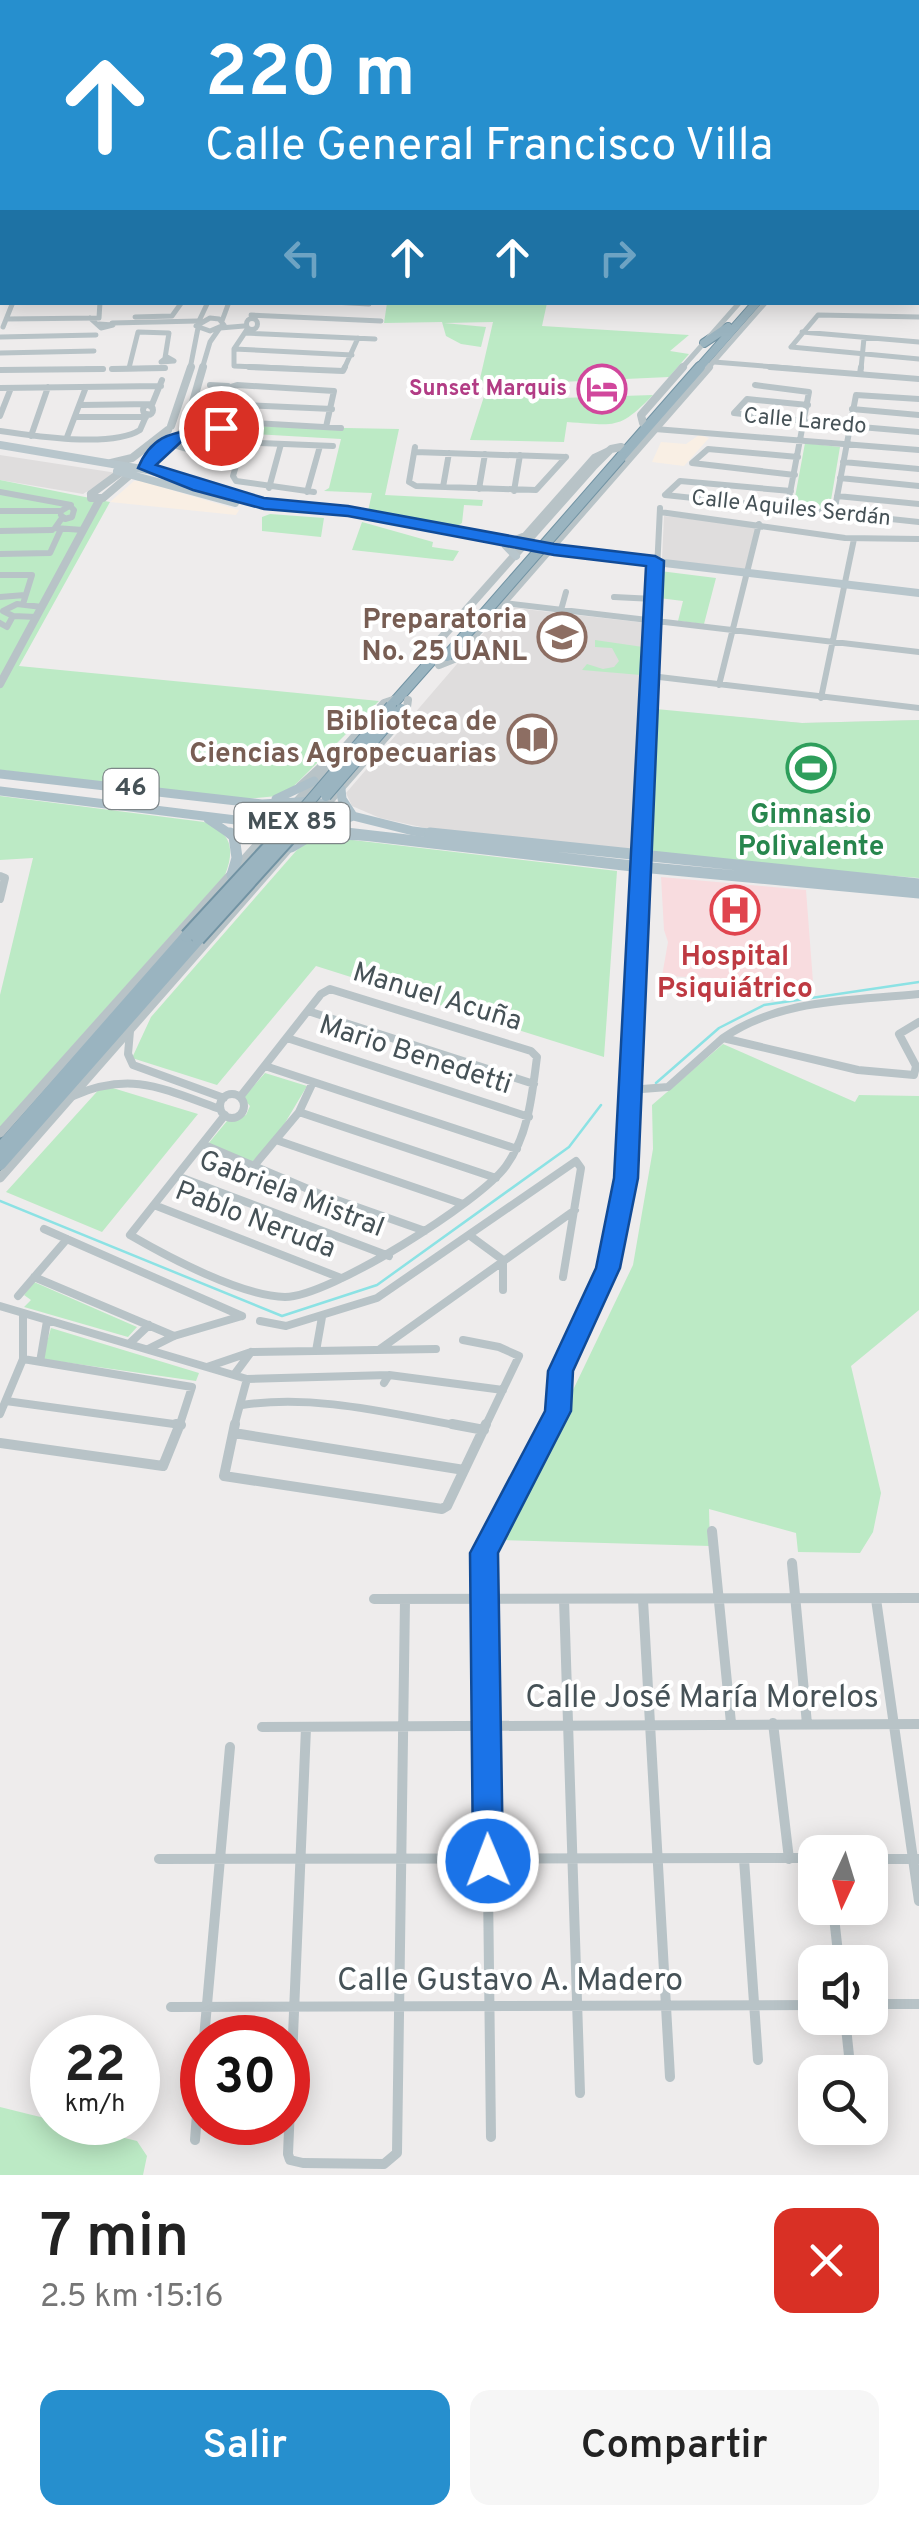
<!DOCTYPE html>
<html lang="es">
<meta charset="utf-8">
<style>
:root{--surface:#fff;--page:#f6f6f6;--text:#222;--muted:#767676;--accent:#268fce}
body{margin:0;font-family:Overpass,sans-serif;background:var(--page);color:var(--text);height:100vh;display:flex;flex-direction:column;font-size:38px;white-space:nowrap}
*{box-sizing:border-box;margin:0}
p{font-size:32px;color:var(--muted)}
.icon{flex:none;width:55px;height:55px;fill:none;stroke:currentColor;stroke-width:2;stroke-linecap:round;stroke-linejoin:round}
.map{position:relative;height:2175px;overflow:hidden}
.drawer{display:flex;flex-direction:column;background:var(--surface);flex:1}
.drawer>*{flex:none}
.hud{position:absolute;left:0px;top:0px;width:920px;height:305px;box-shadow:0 5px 25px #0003;background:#268fce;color:#fff;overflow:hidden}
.needle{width:65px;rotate:184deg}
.fabs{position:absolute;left:798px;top:1835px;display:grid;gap:20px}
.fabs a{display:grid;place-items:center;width:90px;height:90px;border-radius:20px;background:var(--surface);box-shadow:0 5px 25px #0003;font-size:50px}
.speed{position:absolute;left:30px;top:2015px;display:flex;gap:20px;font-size:50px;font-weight:700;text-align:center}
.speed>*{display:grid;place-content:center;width:130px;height:130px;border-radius:50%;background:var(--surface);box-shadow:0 5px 25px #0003;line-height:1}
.speed small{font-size:25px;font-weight:400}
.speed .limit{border:15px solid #d22;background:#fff;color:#111}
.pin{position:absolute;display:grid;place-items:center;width:85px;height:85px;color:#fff;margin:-42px;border:5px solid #fff;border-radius:50%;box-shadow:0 2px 10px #0007}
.me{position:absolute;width:110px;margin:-55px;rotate:359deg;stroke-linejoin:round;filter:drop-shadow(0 0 8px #0008)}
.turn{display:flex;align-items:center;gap:35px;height:210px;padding:0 40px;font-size:45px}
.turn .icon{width:130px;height:130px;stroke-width:2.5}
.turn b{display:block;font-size:70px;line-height:85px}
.lanes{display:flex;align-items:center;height:95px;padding:0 40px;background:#0003;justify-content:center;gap:50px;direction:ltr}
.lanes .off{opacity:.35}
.round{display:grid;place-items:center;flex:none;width:105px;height:105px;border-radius:20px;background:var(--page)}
.summary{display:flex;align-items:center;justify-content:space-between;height:170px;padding:0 40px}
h1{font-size:60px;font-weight:600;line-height:75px}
.action{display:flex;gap:20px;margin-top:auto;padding:20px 40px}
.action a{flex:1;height:115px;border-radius:20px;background:var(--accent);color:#fff;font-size:40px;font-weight:600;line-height:115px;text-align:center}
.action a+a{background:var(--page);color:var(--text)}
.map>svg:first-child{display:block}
.commercial{fill:#f9efe4}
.education{fill:#dfdddd}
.medical{fill:#f8dcdf}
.green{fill:#bceac5}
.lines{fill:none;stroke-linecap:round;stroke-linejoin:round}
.stream{stroke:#8ce2e4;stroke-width:2.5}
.trunk-far2-casing{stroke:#7293a3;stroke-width:10}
.trunk-far1-casing{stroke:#7293a3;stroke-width:12}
.trunk-casing{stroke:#7293a3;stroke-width:16}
.minor-far3{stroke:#b8c3c7;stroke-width:5}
.minor-far2{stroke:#b8c3c7;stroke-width:6}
.minor-far1{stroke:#b8c3c7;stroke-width:8}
.minor{stroke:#b8c3c7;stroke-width:10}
.tertiary-far2{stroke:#b8c3c7;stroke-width:5}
.tertiary-far1{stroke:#b8c3c7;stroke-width:8}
.tertiary{stroke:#b8c3c7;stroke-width:9}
.secondary{stroke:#b8c6cc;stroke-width:8}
.primary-far1{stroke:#adc0c9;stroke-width:9}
.primary{stroke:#adc0c9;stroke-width:11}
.trunk-far2{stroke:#9ab4c0;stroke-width:8}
.trunk-far1{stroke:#9ab4c0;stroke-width:10}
.trunk{stroke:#9ab4c0;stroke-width:12}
.trunk-bridge-far1-casing{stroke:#7293a3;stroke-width:12;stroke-linecap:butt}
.trunk-bridge-casing{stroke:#7293a3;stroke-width:16;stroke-linecap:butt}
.trunk-bridge-far1{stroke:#9ab4c0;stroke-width:10}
.trunk-bridge{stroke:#9ab4c0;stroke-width:12}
.route{fill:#1a73e8;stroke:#114b97;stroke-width:2.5}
.labels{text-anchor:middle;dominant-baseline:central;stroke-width:8;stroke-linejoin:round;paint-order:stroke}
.far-hotel-label{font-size:22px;font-weight:bold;fill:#b23c85;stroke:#fff;text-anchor:end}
.far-street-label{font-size:22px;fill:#465257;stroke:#fff}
.shield{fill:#fff;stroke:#7e8689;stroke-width:2.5}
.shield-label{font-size:25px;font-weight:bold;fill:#465257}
.education-label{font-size:28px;font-weight:bold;fill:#785e54;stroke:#fff;text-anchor:end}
.leisure-label{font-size:28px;font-weight:bold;fill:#27864d;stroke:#fff}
.health-label{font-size:28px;font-weight:bold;fill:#be3a42;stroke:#fff}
.street-label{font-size:28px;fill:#465257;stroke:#fff}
.near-street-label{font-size:32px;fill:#465257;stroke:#fff}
</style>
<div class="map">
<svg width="919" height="2175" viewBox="0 0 919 2175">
<rect width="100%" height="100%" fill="#eeecec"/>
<path class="commercial" d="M699,435l10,3 -25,28 -32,-4 9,-20 25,2z
M134,481h7l98,29 -3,5 -126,-13z"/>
<path class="education" d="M0,455l117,18 -34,21 -83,-14z
M664,516l92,10 -11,44 -83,-10z
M506,607l141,16 -1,86 156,14 117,-3v157l-489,-48 -50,-11 -28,-12 -6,-13z"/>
<path class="medical" d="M661,877l145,13 7,92 -151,-6 6,-34 -4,-12z"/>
<path class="green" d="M387,303h160l-5,23 147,9 -19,16 19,3 -20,23 -109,5 1,16 92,-3c-35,36 -38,30 -86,27l-3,20 -94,-2 18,-56 -9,-1 14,-61 -49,1 42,4 -5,20 -20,-3 -15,-8 -4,-14 -58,1z
M237,426l162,3 -14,66 98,5 -1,6 -18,-1 -2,18 -11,7 -83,-19 4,-18 -48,-2 5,-3 12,-49 -106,-6z
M805,443l35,4 -11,65 -36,-4z
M0,480l110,22 -91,164 360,35 -88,88 -14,7 -30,3 -247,-29z
M270,514l54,4 -3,19 -59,-6v-14z
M362,522l71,20 -1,5 27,4 -6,10 -101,-11z
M660,571l56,7 -12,46 -26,-3 5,-20 -24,-3z
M595,640l48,7 -2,28 -59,-5 5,-6 16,5 11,-2 5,-6 -7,-13 -17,-1z
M656,709l146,14 117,-3v158l-267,-22z
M0,796l204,26c28,11 31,27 21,53l-225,252v-132l33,-137 -33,2z
M310,835l307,36 -13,186 -288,-91 -99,119 -85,-27 19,-41z
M723,1044l132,58 4,-7 60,1v214l-68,56 30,127 -8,39 -13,21 -62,-1 -2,-19 -87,-24 1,37 -209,-6 132,-275 20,-116 -1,-44z
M265,1073l42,13 -31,52 -25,25 -43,-19 19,-23 19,-6 4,-9 -7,-8z
M103,1085l95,29 -96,118 -96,-40z
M34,1282l103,45 -9,10 -104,-30 7,-7 -7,-5z
M51,1328l148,45 -3,8 -154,-22z
M0,2107l137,34 10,15 -4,19h-143z"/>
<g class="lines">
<path class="stream" d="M656,1083l63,-55 45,-23 155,-23
M0,1201l282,115 95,-31 192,-138 32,-42"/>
<g class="trunk-far2-casing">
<path id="trunk-far2" d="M704,343l24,-16
M698,369l59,-67"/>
</g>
<g class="trunk-far1-casing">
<path id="trunk-far1" d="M621,457l79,-90
M391,706l47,-53"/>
</g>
<g class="trunk-casing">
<path id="trunk" d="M0,1149l187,-213
M0,1164l198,-225"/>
</g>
<path class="minor-far3" d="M89,0l19,2
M178,0l19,2
M274,0l12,2
M329,0l12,2
M383,0l20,2
M492,0l21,2
M0,1l13,1
M237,2l4,-2
M575,2l25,-2
M708,2l4,-2
M0,186l2,-5
M0,257l2,-5
M333,302l36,2
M251,315l130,6
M135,317l37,-1 10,-14
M919,317l-101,-2 -27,32 128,12
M90,318l11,10 12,-3 -14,-1
M99,318l1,-16
M246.5 324a5.5 5.5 0 1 1 11 0a5.5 5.5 0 1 1-11 0Z
M6,319l93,-1
M112,323l86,-2
M3,327l10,-25
M220,328l24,-2
M248,328l-14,21v17l69,3
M802,332l117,10
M245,333l130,6
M0,337l96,-2
M234,349l118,6
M0,353l94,-2
M167,357l7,4 -13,1z
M714,362l86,7
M129,368l9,-36 31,1 -4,25
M86,369h17
M112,369l53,-1
M344,369l14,-31
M861,369l3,-31"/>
<path class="minor-far2" d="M249,367l94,4 2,-4
M770,367l149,12
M112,369l53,-1
M0,370l103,-1
M860,374l1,-7
M210,385l18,1
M755,385l54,7 -22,117
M0,388l161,-2
M222,404l110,5
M143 410a5 5 0 1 1 10 0a5 5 0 1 1-10 0Z
M81,405l71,-1
M151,407l11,-27
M852,409l67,6
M0,416l11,-28
M75,417h71
M219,421l122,7
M805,421l-71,-8 13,-14 61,6
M849,426l70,6
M215.5 432a5.5 5.5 0 1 1 11 0a5.5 5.5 0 1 1-11 0Z
M219,428l8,-40 10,-3 97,6 -8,36
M655,429l264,21
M0,431c33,5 112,17 140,-1l7,-16
M182,433l32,1
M31,436l17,-49
M67,437l19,-50
M243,442l-10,34 3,5 78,11
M177,446l59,17
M415,447l-6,35 7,4 120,4 30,-33
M192,450l15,-9 126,5
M415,452l151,5
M843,462l76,7
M795,475l-103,-12 16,-14 90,8
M840,478l79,8
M443,487l6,-34
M269,488l12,-44
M479,489l6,-35
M514,491l6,-36
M791,491l-111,-10 -15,14 254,27
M0,492l71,13 -10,6h-61
M307,492l13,-46
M837,496l82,8
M660,512l185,26 74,1
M834,513l22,-118 63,4
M61,515l4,4 7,-2 2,-7 -4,-4
M62,518l-7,10 28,2
M0,531l52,-1
M510,541l15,-6 69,-78 17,-8
M0,554l50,-1 11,-24
M0,575h32l-9,29
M0,597l25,-2
M614,597l40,2
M503,603l416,49
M561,610l5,-18
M36,617l-23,-1 -10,-5 14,-7 25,3
M0,623l7,4 6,-11
M651,676l268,32
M719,685l40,-161
M821,698l33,-159
M644,836l16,-328"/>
<path class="minor-far1" d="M0,876l5,2 -5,21
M308,1011l226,73
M130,1031l-2,23 5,11 91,33
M287,1038l242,79
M723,1038c58,-40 129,-37 196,-44
M265,1066l252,83
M629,1090l39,-3 55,-49 135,32 56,5 2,-9 -17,-32 20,-12
M220 1106a12 12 0 1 1 24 0a12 12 0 1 1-24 0Z
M73,1096c57,-25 89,-8 144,12
M299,1112l197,66
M225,1115l-95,120c38,22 111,61 155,62 44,0 195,-95 221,-131 23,-32 26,-72 31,-109l-6,-6 -201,-62 -9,5 -81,103
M279,1141l184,63
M202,1144l118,50 105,37
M253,1167l46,-55 14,-30
M177,1176l212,80
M154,1205l187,73
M44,1229l198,87
M469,1235l34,25v30
M34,1277l140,59
M18,1296l49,-57
M0,1306l247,73 142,-4
M260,1321l26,5 91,-28 199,-137 5,7 -18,109
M463,1340l36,7 20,9 -34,71
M129,1344l20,-19
M148,1349l26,-13 68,-20
M380,1349l195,-139
M316,1351l6,-34
M23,1359l169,28 -13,40
M40,1362l7,-41
M207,1367l44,-15 185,-3
M234,1375l17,-23
M384,1383l5,-8 114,15
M6,1401l175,24
M242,1405c76,-11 149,9 224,22
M0,1414l23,-55v-46
M234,1427l13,-48
M550,1427l8,-16 3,-40 47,-103 21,-115 15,-320"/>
<path class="minor" d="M176,1424l5,1
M235,1424l-11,52 218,33 5,-3 39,-82
M452,1424l32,6
M234,1433l230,37
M0,1443l163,23 17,-42
M712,1531l19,192
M792,1563l15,161
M374,1599l545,-1
M564,1599l16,494
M876,1599l43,302
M643,1600l27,477
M773,1723l16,136
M262,1727l657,-3
M306,1728l-18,426 2,6 13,3 81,1 13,-11 8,-553
M159,1859l656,-1
M744,1859l14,201
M870,1859h49
M833,1908l6,54
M870,2004h49
M171,2007l644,-2
M845,2018l5,47
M204,2038l26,-291
M491,2137l-7,-584 67,-129
M195,2140l7,-90"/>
<path class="tertiary-far2" d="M553,0l11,2
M201,2l4,-2
M210,318l9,1 5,6 -14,6 -14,-5z
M199,321l9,-19
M222,321l7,-19
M190,369l8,-41
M202,369l8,-27 9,-13
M681,369l59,-67
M707,369l59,-67"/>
<path class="tertiary-far1" d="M643,423l-2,-8 42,-48
M171,426l20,-59
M186,426l17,-59
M111,463l21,-5 36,-28
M148,470l2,-12 30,-24
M91,494v4h12l28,-24
M91,494l30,-22
M439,665l15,-6 255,-292
M423,670l13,-26 157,-177 18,-18 10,-2
M0,684l100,-185
M300,786l25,-23
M266,836l118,-133 15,-5
M299,836l107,-122 2,-14"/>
<path class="tertiary" d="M0,1133l268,-300
M0,1178l302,-345"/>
<path class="secondary" d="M0,445l148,25 116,34 110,11 180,35 365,43
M117,471l118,32
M506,546l10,10"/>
<path class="primary-far1" d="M0,774l262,30 53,-3 38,15 60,15 39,5
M341,789l1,10 11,17 -15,6v6l7,5
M0,791l244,30 37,13 86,2
M276,799l38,-18
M208,819l25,17"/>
<path class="primary" d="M230,833l4,3 3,22 -5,17
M278,833h63
M346,833l295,34 278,26
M430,833l489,51
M291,847l22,-13"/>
<use href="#trunk-far2" class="trunk-far2"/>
<use href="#trunk-far1" class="trunk-far1"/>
<use href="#trunk" class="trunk"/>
<g class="trunk-bridge-far1-casing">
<path id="trunk-bridge-far1" d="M447,656l174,-199
M326,796l75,-87
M280,836l111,-130"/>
</g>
<g class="trunk-bridge-casing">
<path id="trunk-bridge" d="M187,936l95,-103
M198,939l92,-102"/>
</g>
<use href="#trunk-bridge-far1" class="trunk-bridge-far1"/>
<use href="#trunk-bridge" class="trunk-bridge"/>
</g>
<path class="route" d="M221,423l9,5 -10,9 -36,2 -28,26 108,33 84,8 206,38 101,12 9,5 -26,617 -18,90 -47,103 -2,40 -73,142 5,308 -5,9 -10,4 -11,-4 -4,-9 -3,-308 75,-142 3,-40 48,-103 18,-90 32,-612 -92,-11 -206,-39 -84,-7 -71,-19 -55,-22c18,-44 50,-33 83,-45z"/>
<defs>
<g id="hotel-ring" transform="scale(2.5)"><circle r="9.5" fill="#fff" stroke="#d1479c" stroke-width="1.5"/><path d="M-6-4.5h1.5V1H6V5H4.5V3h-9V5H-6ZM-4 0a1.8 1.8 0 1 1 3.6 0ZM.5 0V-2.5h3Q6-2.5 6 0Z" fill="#d1479c"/></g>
<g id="university-ring" transform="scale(2.5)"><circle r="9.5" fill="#fff" stroke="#8d6e63" stroke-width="1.5"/><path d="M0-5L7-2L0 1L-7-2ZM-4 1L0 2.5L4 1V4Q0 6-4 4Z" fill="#8d6e63"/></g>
<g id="library-ring" transform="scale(2.5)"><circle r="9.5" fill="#fff" stroke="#8d6e63" stroke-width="1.5"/><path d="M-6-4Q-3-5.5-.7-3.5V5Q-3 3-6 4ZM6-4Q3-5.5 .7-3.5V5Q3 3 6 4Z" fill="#8d6e63"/></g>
<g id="stadium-ring" transform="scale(2.5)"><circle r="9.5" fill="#fff" stroke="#2e9e5b" stroke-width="1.5"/><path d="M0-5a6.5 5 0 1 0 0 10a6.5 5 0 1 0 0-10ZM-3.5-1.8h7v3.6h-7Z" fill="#2e9e5b"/></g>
<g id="hospital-ring" transform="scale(2.5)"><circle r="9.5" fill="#fff" stroke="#e0444e" stroke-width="1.5"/><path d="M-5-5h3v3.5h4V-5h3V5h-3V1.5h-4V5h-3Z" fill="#e0444e"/></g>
</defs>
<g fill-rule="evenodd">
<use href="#hotel-ring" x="602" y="389"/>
<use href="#university-ring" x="562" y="637"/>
<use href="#library-ring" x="532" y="739"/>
<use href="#stadium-ring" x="811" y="768"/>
<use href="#hospital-ring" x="735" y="910"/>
</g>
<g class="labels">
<g class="far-hotel-label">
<text x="567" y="389">Sunset Marquis</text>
</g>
<g class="far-street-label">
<text transform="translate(805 422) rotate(5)">Calle Laredo</text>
<text transform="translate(791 509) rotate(6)">Calle Aquiles Serdán</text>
</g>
<g class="shield">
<rect x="103.5" y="769" width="55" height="40" rx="8"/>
<rect x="234.5" y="803" width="115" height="40" rx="8"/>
</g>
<g class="shield-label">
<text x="131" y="789">46</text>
<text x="292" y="823">MEX 85</text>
</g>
<g class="education-label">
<text x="527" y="621">Preparatoria<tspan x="527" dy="32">No. 25 UANL</tspan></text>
<text x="497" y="723">Biblioteca de<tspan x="497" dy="32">Ciencias Agropecuarias</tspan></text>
</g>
<g class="leisure-label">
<text x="811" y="816">Gimnasio<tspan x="811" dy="32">Polivalente</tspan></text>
</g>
<g class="health-label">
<text x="735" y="958">Hospital<tspan x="735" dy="32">Psiquiátrico</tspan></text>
</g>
<g class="street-label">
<text transform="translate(437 998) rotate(17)">Manuel Acuña</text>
<text transform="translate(415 1056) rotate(18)">Mario Benedetti</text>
<text transform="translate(291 1195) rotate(21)">Gabriela Mistral</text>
<text transform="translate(255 1221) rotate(21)">Pablo Neruda</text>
</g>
<g class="near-street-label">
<text x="702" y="1699">Calle José María Morelos</text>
<text x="510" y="1982">Calle Gustavo A. Madero</text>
</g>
</g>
</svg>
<div class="fabs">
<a><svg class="needle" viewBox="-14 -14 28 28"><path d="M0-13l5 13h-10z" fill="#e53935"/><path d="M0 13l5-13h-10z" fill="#767676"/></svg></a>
<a><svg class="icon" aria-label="sound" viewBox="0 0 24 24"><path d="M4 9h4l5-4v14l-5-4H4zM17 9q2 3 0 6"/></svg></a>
<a><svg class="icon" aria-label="search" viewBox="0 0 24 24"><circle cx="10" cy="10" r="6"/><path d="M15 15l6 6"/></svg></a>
</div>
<div class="speed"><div>22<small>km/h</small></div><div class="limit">30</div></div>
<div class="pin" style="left:221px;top:428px;background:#d93025"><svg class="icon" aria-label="arrive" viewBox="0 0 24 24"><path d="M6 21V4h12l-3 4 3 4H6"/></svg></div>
<svg class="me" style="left:488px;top:1861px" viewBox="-20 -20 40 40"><circle r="17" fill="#1a73e8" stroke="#fff" stroke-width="3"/><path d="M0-11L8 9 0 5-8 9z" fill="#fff"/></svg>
<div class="hud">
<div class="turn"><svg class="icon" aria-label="ahead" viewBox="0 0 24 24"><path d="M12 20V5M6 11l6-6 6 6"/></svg><div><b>220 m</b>Calle General Francisco Villa</div></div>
<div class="lanes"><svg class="icon off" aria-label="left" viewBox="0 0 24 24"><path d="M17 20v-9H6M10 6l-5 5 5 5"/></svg><svg class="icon" aria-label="ahead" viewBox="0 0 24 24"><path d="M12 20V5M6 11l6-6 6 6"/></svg><svg class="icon" aria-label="ahead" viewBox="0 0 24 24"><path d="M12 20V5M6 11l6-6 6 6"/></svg><svg class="icon off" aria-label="right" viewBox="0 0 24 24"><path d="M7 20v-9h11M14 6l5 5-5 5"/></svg></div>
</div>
</div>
<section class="drawer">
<div class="summary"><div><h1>7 min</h1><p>2.5 km · 15:16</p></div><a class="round" style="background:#d93025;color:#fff"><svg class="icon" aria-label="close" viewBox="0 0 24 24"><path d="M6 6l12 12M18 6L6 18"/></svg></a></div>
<div class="action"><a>Salir</a><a>Compartir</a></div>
</section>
